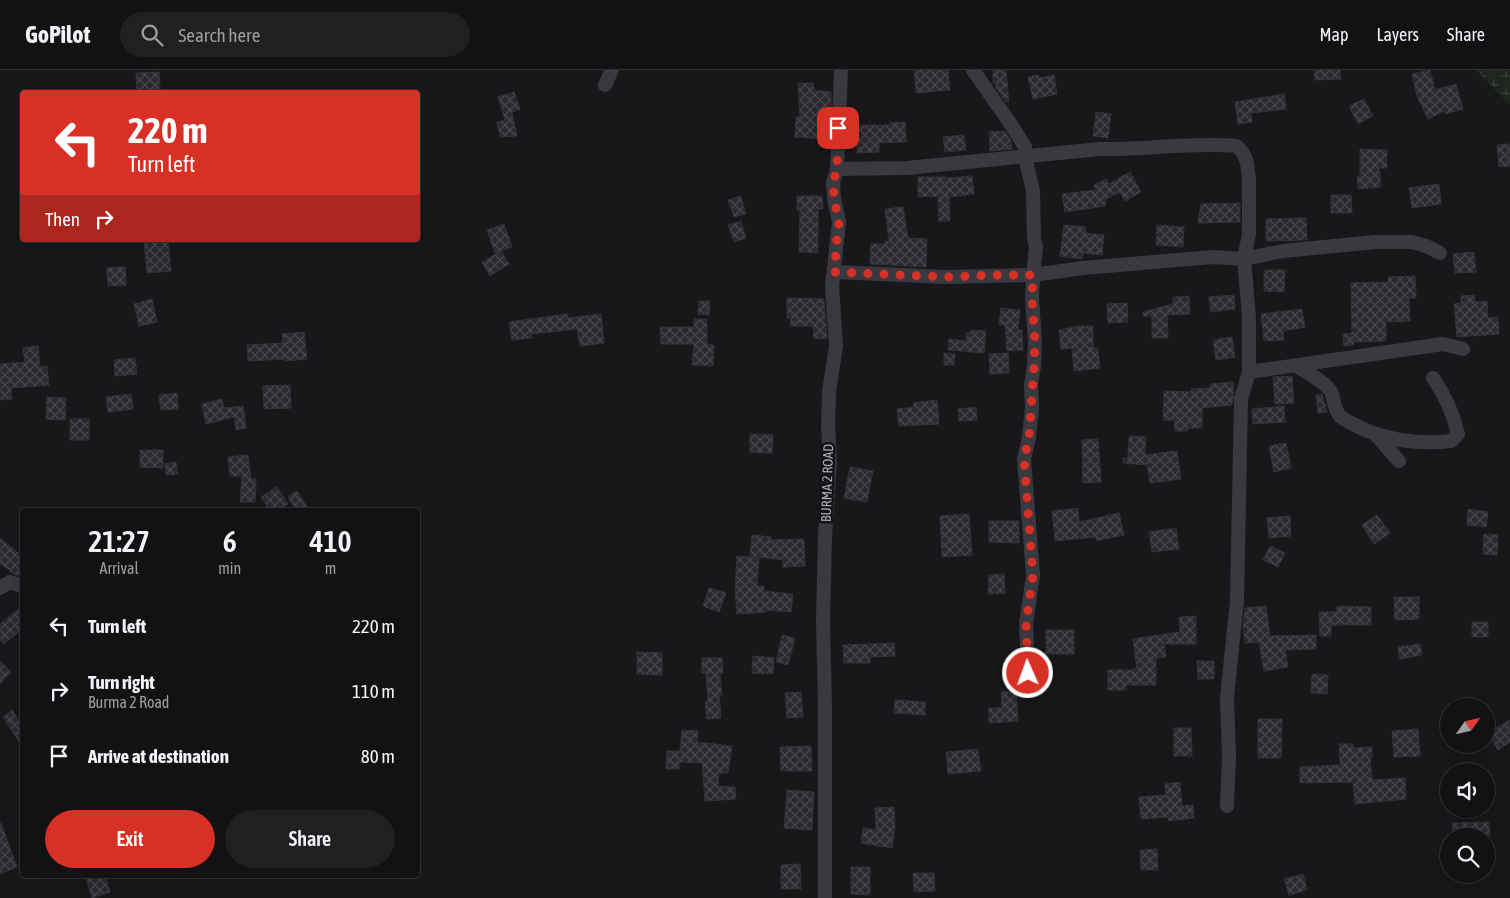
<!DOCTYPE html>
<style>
:root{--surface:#121214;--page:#1f2022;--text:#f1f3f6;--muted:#9c9ea0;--line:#313234;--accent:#d93025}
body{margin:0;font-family:"Asap Condensed",sans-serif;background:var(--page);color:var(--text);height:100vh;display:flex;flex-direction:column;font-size:19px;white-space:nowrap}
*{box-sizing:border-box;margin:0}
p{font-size:16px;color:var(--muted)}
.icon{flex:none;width:28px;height:28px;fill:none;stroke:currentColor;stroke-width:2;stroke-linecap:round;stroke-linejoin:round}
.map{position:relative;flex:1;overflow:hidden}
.panel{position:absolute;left:20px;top:438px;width:400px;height:370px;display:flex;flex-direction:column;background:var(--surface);border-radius:5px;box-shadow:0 5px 20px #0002,0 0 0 1px var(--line)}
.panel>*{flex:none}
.top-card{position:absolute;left:20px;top:20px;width:400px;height:152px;border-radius:5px;box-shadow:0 5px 20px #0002,0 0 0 1px var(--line);background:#d93025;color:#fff;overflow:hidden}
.needle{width:32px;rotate:56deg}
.fabs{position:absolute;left:1440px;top:628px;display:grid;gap:10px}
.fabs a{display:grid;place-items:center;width:55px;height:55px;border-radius:50%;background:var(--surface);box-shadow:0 5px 20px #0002,0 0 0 1px var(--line);font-size:25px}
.pin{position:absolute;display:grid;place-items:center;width:42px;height:42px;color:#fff;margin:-21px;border-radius:10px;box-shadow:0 2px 8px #0006}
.me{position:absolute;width:55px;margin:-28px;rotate:358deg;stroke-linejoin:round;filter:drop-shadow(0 0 4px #0008)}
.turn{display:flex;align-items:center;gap:18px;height:105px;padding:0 25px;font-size:22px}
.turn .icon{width:65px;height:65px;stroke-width:2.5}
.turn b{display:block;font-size:35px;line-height:42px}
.then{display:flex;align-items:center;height:48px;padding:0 25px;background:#0003;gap:10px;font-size:19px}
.eta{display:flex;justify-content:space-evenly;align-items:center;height:85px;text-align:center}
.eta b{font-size:30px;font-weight:600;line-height:35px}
.button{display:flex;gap:10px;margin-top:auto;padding:10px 25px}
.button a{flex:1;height:58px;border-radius:30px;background:var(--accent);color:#fff;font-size:20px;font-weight:600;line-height:58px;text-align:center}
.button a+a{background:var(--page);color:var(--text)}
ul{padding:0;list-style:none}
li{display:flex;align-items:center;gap:15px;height:65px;padding:0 25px}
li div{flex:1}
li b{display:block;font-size:19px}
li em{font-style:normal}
header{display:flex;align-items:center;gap:30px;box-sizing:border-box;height:70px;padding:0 25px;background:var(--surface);border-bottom:1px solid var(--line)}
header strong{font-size:24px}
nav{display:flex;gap:28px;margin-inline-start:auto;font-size:18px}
.search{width:350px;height:45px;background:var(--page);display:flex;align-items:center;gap:12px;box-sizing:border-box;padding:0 18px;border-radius:28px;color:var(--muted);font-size:19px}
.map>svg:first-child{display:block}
.wetland{fill:url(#wetland-marsh)}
.building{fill:url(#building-cross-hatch);stroke:#323237}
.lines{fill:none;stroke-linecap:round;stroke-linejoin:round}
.minor{stroke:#393a40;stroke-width:14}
.route{stroke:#d93025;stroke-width:9;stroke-dasharray:0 16.2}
.labels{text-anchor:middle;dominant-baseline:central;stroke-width:5;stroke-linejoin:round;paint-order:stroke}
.street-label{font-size:14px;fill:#aaaebb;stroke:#131316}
</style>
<header>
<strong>GoPilot</strong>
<div class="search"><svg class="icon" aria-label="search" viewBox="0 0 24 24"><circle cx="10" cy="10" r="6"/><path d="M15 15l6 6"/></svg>Search here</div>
<nav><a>Map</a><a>Layers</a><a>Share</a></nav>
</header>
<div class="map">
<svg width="1510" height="828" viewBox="0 0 1510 828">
<defs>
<pattern id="wetland-marsh" width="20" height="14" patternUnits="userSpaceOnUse" patternTransform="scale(1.25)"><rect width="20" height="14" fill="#1e261f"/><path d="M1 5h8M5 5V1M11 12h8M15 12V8" fill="none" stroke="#3c433e"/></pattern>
<pattern id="building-cross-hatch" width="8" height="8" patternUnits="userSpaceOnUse" patternTransform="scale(1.25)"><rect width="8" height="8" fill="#2b2b2f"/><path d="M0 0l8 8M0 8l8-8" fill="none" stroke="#47474b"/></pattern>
</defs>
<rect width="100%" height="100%" fill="#18181b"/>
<path class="wetland" d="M1476,0h34v35z"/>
<path class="building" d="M914,0h34l2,20 -34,3z
M993,0h13l3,32h-3l-10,-14v-5h-3z
M1314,0h26l1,9 -26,1z
M1430,0l5,20 21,-6 7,25 -18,5 -1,-3 -16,8 -11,-23 -5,-22z
M159,2l1,17 -23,1 -1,-17z
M1038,5l1,3 15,-3 3,19 -24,5 -5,-22z
M798,13h15l1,7 17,2v18h-3l-1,29 -32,-2 1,-20h4z
M514,22l6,17 -8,3 5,24 -17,1 -3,-15 8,-2 -7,-23z
M1284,24l2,15 -35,4 1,9 -14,2 -3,-22z
M1364,29l9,17 -15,8 -9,-18z
M1096,42l15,2 -3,24 -15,-2z
M905,52l1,20 -27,1v9l-22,1v-28h33v-2z
M1005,61l6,10 1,8 -22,2 -1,-19z
M964,65l2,15 -21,2 -2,-15z
M1510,74v22l-11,1 -2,-22z
M1360,79l27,1v18h-8l2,19 -23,2 -1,-13h3z
M1130,102l11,20 -16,9 -5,-9 -14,7 -1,7 -40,6 -3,-18 34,-4 -2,-5 12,-6 3,5z
M972,106l2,18 -25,3 1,24h-11l-1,-25 -20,1v-20h28v1z
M1439,114l2,20 -29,4 -3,-20z
M1331,125h20l1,18h-21z
M741,126l5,18 -12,3 -6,-17z
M797,126h25l1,13h-5v44l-19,-1 1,-42h-3z
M1240,133v19l-42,1 3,-19z
M903,137l5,31 19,1 -1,28 -56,-3 1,-20h14v-3h4l-4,-32z
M1306,148l1,22 -41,1v-22z
M741,151l5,17 -12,4 -6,-17z
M504,154l8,23 -17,6 -8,-23z
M1064,155l22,2 -1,6 19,2 -2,20 -19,-2 -1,6 -22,-3z
M1157,155l27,2 -1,20 -27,-2z
M168,170l3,31 -24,2 -3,-31z
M501,181l8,13 -19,12 -8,-14z
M1474,182l2,20 -21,1 -2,-19z
M125,197l1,18 -18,1 -1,-18z
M1264,200h21l-1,22 -20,-1z
M1415,206l1,22h-7l1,23 -24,1v19l-32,1v3l-10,1 -1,-12 9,-1 -1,-50 37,-1v-5z
M1234,225l1,14 -24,3 -2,-15z
M1474,225l1,7 12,-1 1,17 10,-1 1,17 -42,3 -3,-33 7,-1v-7z
M1189,226l1,18 -23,1 1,23h-16v-22h-9v-4l30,-8v-7z
M787,228l37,1 3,39 -13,1 -1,-13h-23l1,-8h-4z
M152,229l5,23 -18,4 -5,-22z
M699,231h11l-1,14 -11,-1z
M1127,233l1,19 -20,1 -1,-19z
M1001,238l19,2 -2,20h4l1,20 -16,1 -2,-26h-6z
M1302,239l3,18 -22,4 1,9 -20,1 -3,-27z
M568,244v4l33,-4 3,29 -24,3 -3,-17 -46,5 1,4 -20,2 -3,-18z
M694,249h13v25l7,1 -1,21 -21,-1 2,-21h-33l-1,-17h34z
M1080,256h13v22h5l2,20 -26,3 -2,-23 -11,1 -2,-19z
M971,260l15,1 -2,22 -36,-3 1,-11 17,2v-8h4z
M304,262l3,27 -22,2v-2l-37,2 -1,-16 36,-2 -1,-9z
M1232,267l3,20 -19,3 -3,-20z
M38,276l2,21 7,-1 2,19 -38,3 1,11 -12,1v-36l25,-2 -2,-14z
M944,283l11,1 -1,11h-10z
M1008,283l1,20 -19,1 -1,-20z
M135,288l2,16 -22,2 -1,-16z
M1292,306l2,27 -19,1 -2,-27z
M1233,312l1,10 -2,13 -30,3v20h-14v3h-13l-1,-11h-11l1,-29 27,1v-3l19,-1v-4z
M290,315l1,23 -27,1 -1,-23z
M177,323l1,16 -17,1 -2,-15z
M131,324l2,15 -25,3 -2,-15z
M1322,324l5,18 -9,1 -2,-18z
M47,327l19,1 -1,22 -19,-1z
M222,329l2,9 19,-2 3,22 -10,2 -2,-13 -28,7 -4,-20z
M937,330l2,24 -40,2 -2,-17 17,-2 -1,-4z
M1284,336l1,16 -32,2 -1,-15z
M976,337l1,13 -18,1 -1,-12z
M70,349h19v21h-19z
M750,364l23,1 -1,18 -22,-1z
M1129,366l17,1 -1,18 32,-4 4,28 -31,4 -3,-18 -24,-2v-5h5z
M1098,369l3,43 -18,1 -1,-43z
M1286,373l5,25 -17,4 -5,-26z
M140,380h23v18l-23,-1z
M248,385l3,24h5l-1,23h-15l2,-26h-12l-2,-19z
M176,392l2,12 -12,1 -1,-11z
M850,397l23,4 -6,31 -23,-4z
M277,417l11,17 -10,6h-9l-8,-13z
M297,421l12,19h-13l-8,-13z
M1078,438l1,14 40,-9 5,22 -27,6 -1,-4 -41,4 -3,-30z
M1468,439l20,3 -2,15 -19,-2z
M969,444l3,41 -30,2 -2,-41z
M1377,445l13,18 -16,11 -12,-19z
M1290,446l1,20 -22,2 -2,-20z
M989,451h30v22l-30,-1z
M1176,458l3,21 -27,3 -3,-20z
M1484,464l14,1 -1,20 -14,-1z
M752,465l19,2 -1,3 34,-1 1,27 -22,1v-7l-33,-4z
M0,468l22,18v21l-8,-3 -14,-11z
M1270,476l15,7 -7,14 -15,-7z
M737,486l22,2 -2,28h7v5l29,3 -2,18 -25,-2v2l-29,2 -2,-24z
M1004,504l1,19 -17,1 1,-19z
M709,518l17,5 -7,19 -16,-6z
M1394,527h25v22l-24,1z
M22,536v23l-18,15 -4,-5v-15z
M1266,536l4,30 46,-1v14l-31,1 3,17 -24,4 -5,-29 -14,1 -2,-16 2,-19z
M1337,536l34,1v18h-40v11h-11l-1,-24h18z
M1196,546v28h-32l2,13 -10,1v27h-30v5h-18v-20h24v-1h5l-4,-30 47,-7 -1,-15z
M1472,552h16v15h-16z
M1046,560h28v24h-28z
M782,565l13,3 -7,27 -12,-3z
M894,573l1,13 -25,1v6h-26l-1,-18z
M1420,574l2,11 -22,4 -2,-12z
M637,582l25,1v22l-25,-1z
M753,586l21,2 -1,16 -21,-1z
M702,588h20l1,15h-3l2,23h-3l2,22 -14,1 -2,-17h3l-2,-29h-4z
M0,591l11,11 -11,12z
M1197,591h17v18h-16z
M1312,604l16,1 -1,19 -16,-1z
M1016,621l2,30 -29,2v-15h13l-1,-16z
M801,622l2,25 -16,1 -2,-25z
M895,630l30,2v13l-31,-2z
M12,640l10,15v21l-19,-29z
M1258,649h24l-1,39h-23z
M1510,650v22l-12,8 -10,-17z
M1174,658h17l1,28h-18z
M1418,659l2,27 -26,1 -2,-26z
M682,660l16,1 -1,11 35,4 -4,27h-9l-1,13 17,1 1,12 -31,2 -3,-38 -23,-1v7h-13l1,-18h13z
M1339,674h14v4l19,-1v11h-2l2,22 33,-2 1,21 -51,5 -2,-22 -53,1v-16l40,-2z
M811,676l1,25h-31l-1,-24z
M978,679l3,22 -33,3 -2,-22z
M1180,712l2,24 11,-1 1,13 -25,3 -1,-4 -27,2 -2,-22 27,-2 -1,-11z
M787,720l27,2 -2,38 -28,-2z
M894,737l1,20 -3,21 -31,-5 2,-15 13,2 -1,-22z
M1489,752l1,14h-37l-1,-13z
M1,753l16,44 -17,7v-50z
M1157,779l1,21h-17l-1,-20z
M800,794l1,25h-20v-24z
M851,797h19v28l-19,-1z
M913,803h21l1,18 -21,1z
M1303,804l4,16 -18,5 -5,-16z
M85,805h20l5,17 -18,6z"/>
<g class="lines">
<path class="minor" d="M973,0l39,56 13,21v10l8,34 1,47 2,9 -3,28 50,-7 130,-11 31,2 39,-8 92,-9h37l14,4 14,7
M605,15l7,-15
M837,99l70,-1 193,-19c46,1 91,-7 137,-3l6,7 4,9 2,18v54l-5,25 5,58v55l-8,27 -4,202 -10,96 2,59 -2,50
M835,202l112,5 86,-2 -1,23 3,44 -1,24 -3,19 1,22 -3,31 -5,21 9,116 -7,49 2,49
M1296,296c10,6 32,17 36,28 2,7 2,16 8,22 3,3 9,6 13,8 29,16 65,21 98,17l7,-7c-5,-21 -13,-39 -25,-56
M1249,302l194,-28 20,5
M1376,365l23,26
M0,518l10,-6 12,4
M825,828v-192l-2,-84 2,-85 5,-76 -2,-35 1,-34 7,-46 -4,-60 7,-64 -5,-24 -1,-15 4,-14 4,-99"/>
</g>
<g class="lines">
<path class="route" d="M838,58l-1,41 -4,14 1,15 5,24 -3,24 -1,26 112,5 45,-2h41l-1,23 3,44 -1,24 -5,72 -5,21 9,116 -7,49 2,49"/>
</g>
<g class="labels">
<g class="street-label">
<text transform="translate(827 413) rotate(-88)">BURMA 2 ROAD</text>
</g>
</g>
</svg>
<div class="fabs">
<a><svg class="needle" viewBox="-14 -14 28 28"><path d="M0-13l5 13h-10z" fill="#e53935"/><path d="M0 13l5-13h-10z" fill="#9c9ea0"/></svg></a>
<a><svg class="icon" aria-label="sound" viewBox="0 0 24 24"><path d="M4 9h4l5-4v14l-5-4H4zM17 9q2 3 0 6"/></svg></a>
<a><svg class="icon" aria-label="search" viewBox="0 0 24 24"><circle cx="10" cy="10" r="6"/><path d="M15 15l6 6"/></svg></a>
</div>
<div class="pin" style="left:838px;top:58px;background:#d93025"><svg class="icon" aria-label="arrive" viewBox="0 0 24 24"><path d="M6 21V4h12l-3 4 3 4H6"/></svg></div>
<svg class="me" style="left:1028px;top:603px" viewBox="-20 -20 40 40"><circle r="17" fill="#d93025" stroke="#fff" stroke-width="3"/><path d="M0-11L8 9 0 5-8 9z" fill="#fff"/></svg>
<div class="top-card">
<div class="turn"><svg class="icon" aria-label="left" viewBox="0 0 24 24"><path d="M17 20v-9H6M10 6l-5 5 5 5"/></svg><div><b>220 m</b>Turn left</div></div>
<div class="then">Then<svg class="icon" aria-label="right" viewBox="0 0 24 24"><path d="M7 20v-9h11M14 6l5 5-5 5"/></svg></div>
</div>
<section class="panel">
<div class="eta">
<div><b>21:27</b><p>Arrival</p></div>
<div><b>6</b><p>min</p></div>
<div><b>410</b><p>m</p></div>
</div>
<ul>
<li><svg class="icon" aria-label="left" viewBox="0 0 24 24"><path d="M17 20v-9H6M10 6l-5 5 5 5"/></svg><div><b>Turn left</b></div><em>220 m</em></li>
<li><svg class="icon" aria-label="right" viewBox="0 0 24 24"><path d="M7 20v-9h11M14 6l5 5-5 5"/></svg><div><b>Turn right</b><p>Burma 2 Road</p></div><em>110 m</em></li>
<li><svg class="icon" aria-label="arrive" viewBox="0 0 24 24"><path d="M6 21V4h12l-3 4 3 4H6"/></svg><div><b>Arrive at destination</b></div><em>80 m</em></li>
</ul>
<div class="button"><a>Exit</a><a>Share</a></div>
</section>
</div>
